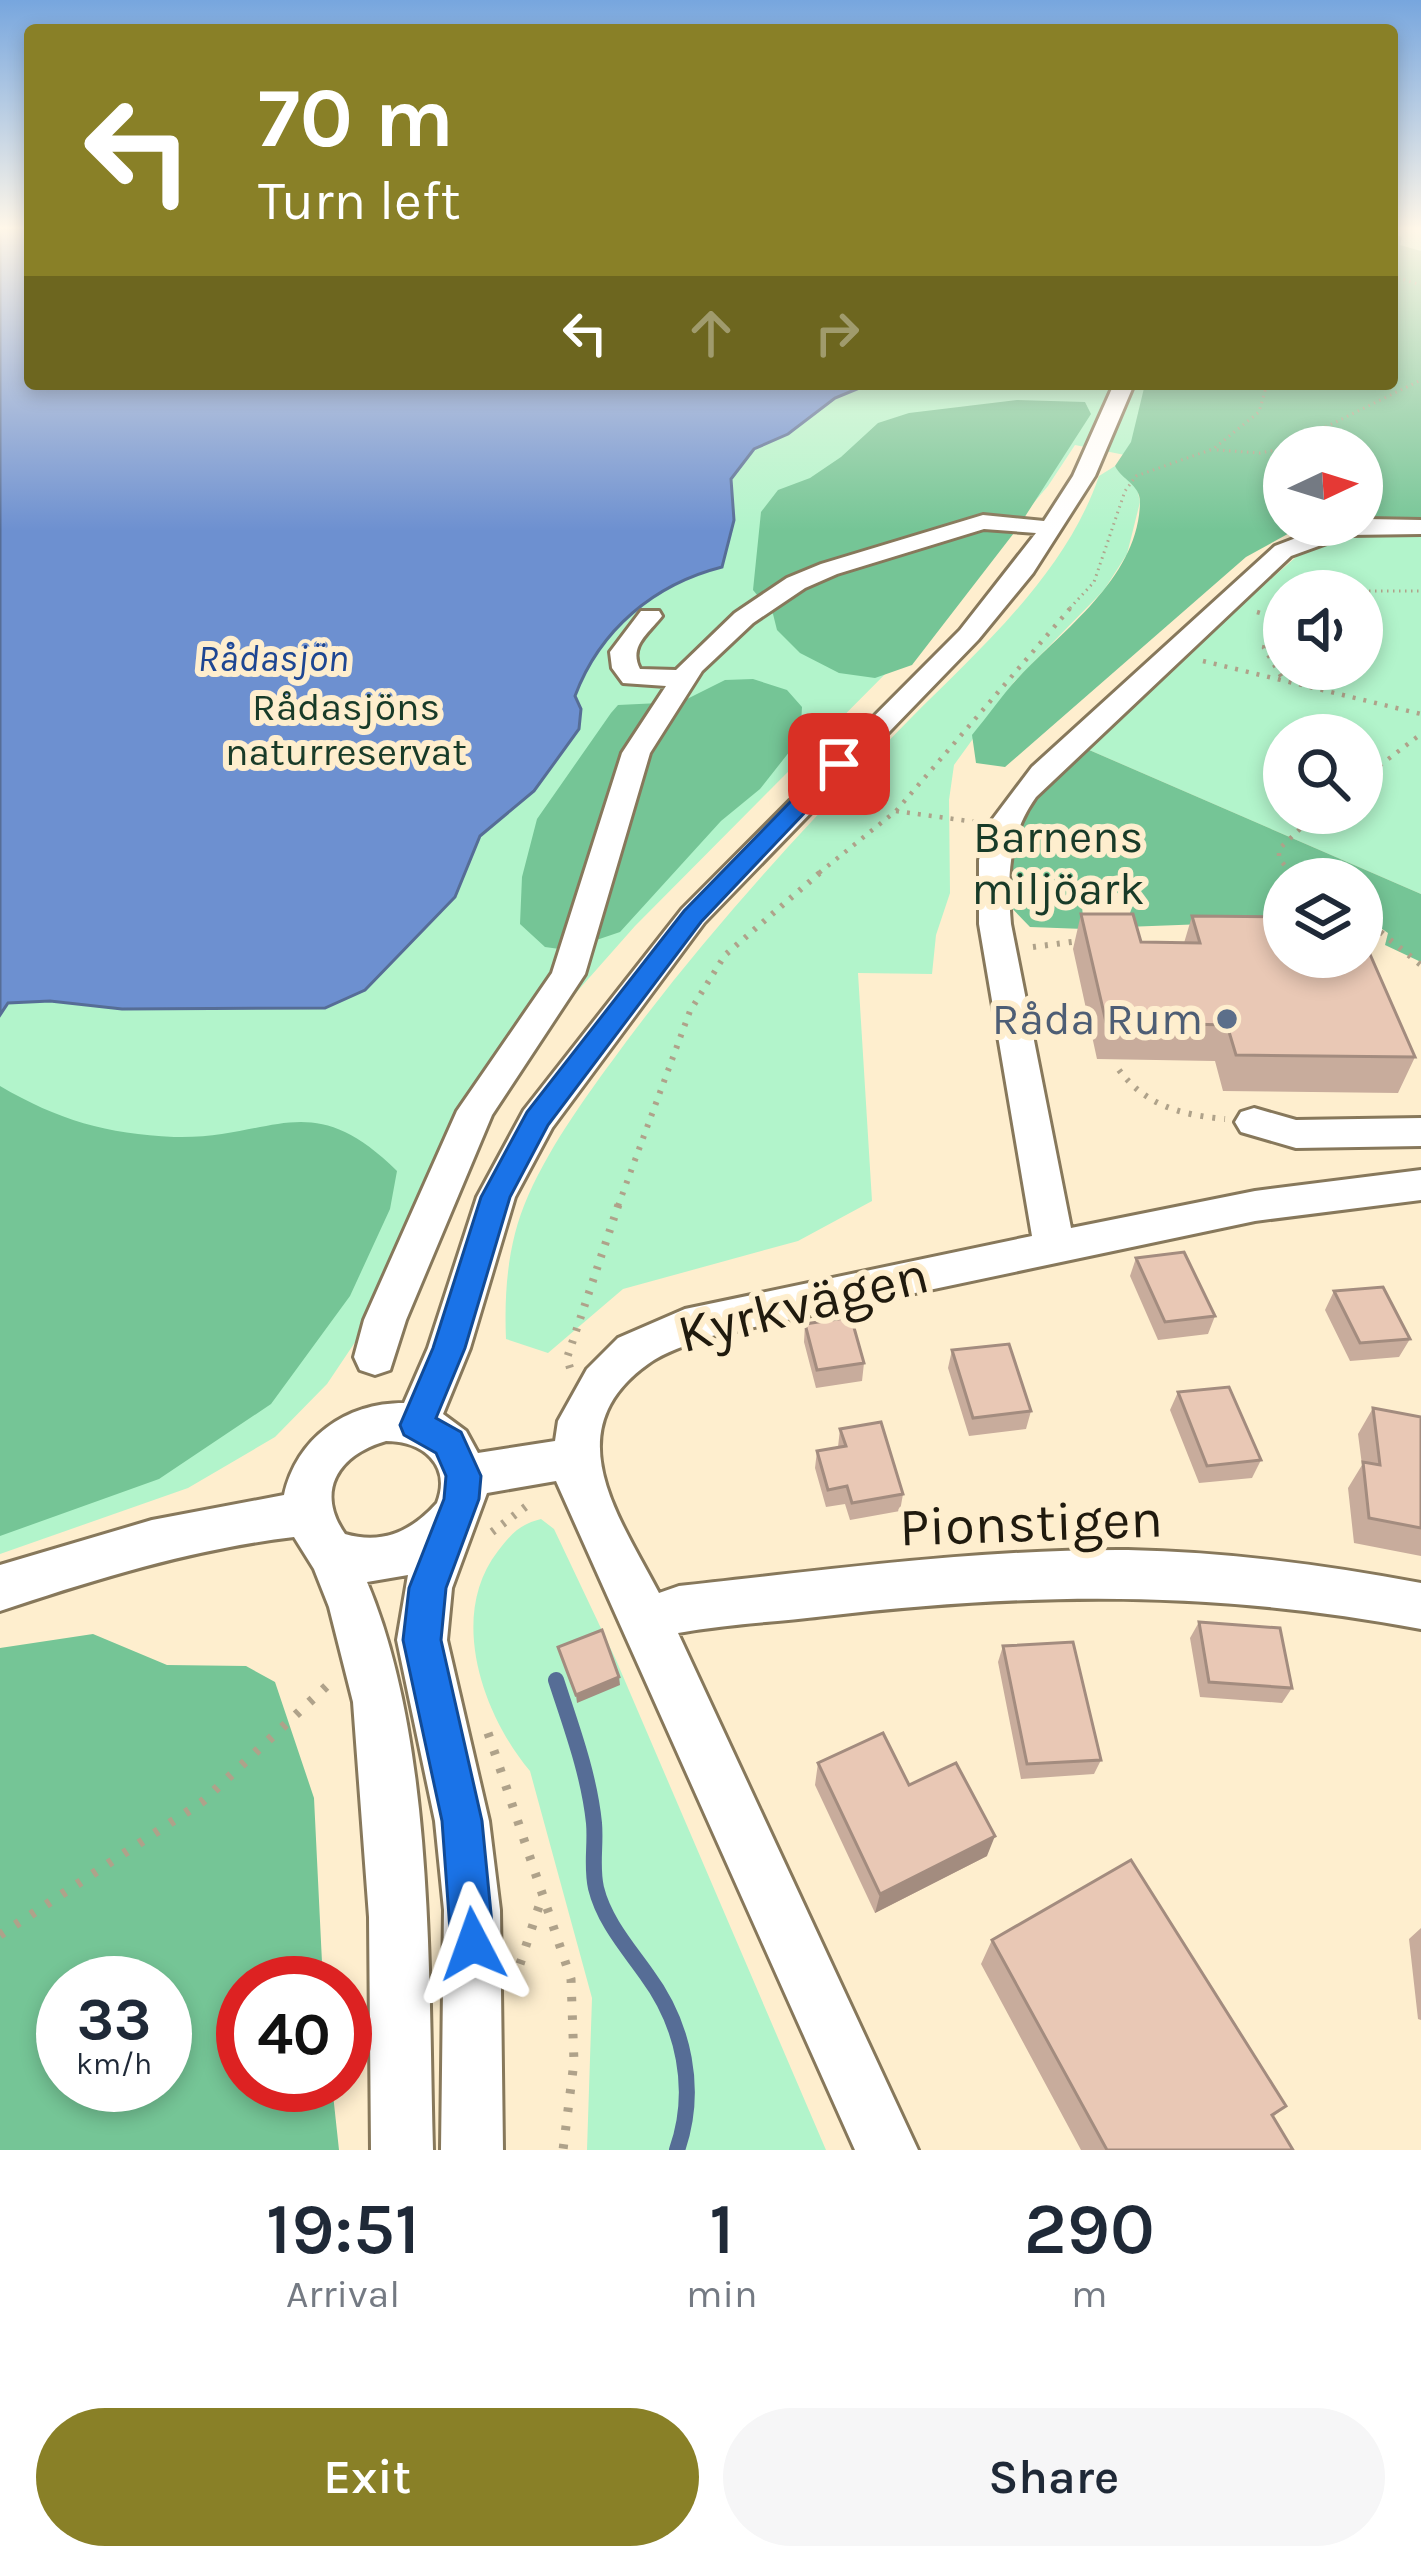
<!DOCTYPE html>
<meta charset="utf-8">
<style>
:root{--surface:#fff;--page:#f6f6f7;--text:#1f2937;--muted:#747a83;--accent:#898027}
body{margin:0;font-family:Karla,sans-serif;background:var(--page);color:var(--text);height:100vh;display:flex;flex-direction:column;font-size:45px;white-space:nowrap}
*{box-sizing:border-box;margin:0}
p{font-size:39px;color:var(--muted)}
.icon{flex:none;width:66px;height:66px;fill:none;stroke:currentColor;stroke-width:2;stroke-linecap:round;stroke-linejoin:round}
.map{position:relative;height:2150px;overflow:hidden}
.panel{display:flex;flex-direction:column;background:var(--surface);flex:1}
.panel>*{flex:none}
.top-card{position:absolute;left:24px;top:24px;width:1374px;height:366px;border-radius:12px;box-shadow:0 6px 18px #0003;background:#898027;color:#fff;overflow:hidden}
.needle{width:78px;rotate:86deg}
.tools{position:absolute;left:1263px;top:426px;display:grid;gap:24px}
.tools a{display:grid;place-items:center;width:120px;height:120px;border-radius:50%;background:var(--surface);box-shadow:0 6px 18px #0003;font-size:60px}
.speed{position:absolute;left:36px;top:1956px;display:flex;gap:24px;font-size:60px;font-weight:700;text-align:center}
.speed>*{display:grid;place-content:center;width:156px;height:156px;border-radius:50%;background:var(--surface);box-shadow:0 6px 18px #0003;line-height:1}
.speed small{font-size:30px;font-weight:400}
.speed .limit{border:18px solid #d22;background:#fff;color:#111}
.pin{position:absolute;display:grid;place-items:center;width:102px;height:102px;color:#fff;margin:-51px;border-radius:24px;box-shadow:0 6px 18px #0006}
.me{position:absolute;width:132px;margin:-66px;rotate:356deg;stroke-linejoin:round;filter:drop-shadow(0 0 9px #0008)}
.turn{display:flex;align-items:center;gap:42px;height:252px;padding:0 36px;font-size:54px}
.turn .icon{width:156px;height:156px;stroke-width:2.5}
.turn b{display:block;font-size:84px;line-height:102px}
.lanes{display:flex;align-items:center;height:114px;padding:0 36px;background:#0003;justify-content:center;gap:60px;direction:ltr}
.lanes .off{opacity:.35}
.eta{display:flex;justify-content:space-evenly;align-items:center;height:204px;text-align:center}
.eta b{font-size:72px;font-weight:600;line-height:84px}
.action{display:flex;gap:24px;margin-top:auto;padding:24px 36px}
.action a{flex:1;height:138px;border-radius:72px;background:var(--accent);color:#fff;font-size:48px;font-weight:600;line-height:138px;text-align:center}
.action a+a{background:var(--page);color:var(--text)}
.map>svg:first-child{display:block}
.green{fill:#b2f4cb;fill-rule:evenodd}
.forest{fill:#75c596;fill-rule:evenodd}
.water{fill:#6d90d0;stroke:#566d96;stroke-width:3}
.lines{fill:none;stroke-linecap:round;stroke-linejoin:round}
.stream{stroke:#566d96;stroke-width:16}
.minor-casing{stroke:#87785b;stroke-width:6}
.path-far4{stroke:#afa28a;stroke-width:3;stroke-dasharray:1.5 4.5;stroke-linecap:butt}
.path-far3{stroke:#afa28a;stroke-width:4.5;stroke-dasharray:3 8;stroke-linecap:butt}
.path-far2{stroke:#afa28a;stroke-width:6;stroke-dasharray:3 9;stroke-linecap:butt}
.path-far1{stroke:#afa28a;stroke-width:8;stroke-dasharray:3 10;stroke-linecap:butt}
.path{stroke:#afa28a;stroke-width:9;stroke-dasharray:4.5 14;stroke-linecap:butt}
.minor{fill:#fff;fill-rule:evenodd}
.wall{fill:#c8ac9c}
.shaded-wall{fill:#a38c7f}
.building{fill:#e9c8b5;stroke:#a38c7f;stroke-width:3}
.route{fill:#1a73e8;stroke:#114b97;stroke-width:3}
.service-dot{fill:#5c6f8a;stroke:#feeece;stroke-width:4.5}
.labels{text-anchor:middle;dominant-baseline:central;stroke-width:12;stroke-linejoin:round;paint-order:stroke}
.far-water-label{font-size:39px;font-style:italic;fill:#1e4692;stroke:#feeece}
.far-park-label{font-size:39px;fill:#183b28;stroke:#feeece}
.park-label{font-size:45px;fill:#183b28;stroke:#feeece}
.service-label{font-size:45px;fill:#4e5e75;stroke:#feeece;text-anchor:end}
.near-street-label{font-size:54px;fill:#201a0e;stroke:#feeece}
</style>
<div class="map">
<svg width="1421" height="2150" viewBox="0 0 1421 2150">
<rect width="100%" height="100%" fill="#feeece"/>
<path class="green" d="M0,230h30v154h1362v-154h29v285l-59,-68h-78v40l-209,-42 -27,41 -142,167 -271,273 -114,129 -141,250 -53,79 -52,53 -87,51 -188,66z
M1115,466l22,22 3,14 -13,52 -23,36 -90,92 -60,83 -5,35 1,93 -14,42 -4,39 -74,-1 14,228 -74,40 -175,48 -75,64 -42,-14c-2,-49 2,-98 22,-143 25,-56 62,-105 98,-154 86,-115 183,-221 284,-323 71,-71 156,-146 189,-243z
M1421,530v364l-341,-148 240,-210zM1284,591h78v78h-78zM1284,735h78v78h-78z
M541,1519l13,10 62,131 210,490h-239l5,-152 -62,-227c-48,-57 -82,-156 -32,-220 13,-17 22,-27 43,-32z"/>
<path class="forest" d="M1392,233l10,4 -2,8 21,6v271l-59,-5v-70h-78v78h20l-58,32 -241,210 -29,-4 -4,-28c16,-19 30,-40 47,-58 46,-49 119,-100 121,-174 1,-18 -18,-23 -25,-37l16,-24 14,-58h247z
M1017,400l68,2 6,12 -74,115 -105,136 -37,13 -36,-5 -39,-20 -23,-23 -4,-16 -20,-24 8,-78 17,-22 32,-12 31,-21 37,-34 31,-10z
M753,679l34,11 15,17 -1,17 -11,27 -30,38 -39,32 -101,111 -53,18 -22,-3 -25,-23 2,-47 15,-58 74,-106 7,-8 63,-3 44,-22z
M1080,746l341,148v68l-36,-17 3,-12 -26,-18v-36h-78v42l-159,6 10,-28 -27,-9 -26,16 2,23 -54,-2 -23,-24c8,-86 18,-94 73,-157z
M0,1086c58,34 107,48 174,51 99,3 135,-53 223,34l-7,38 -40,87 -79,108 -112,75 -159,57z
M93,1634l74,31 79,1 29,16 39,116 9,185h-80v102h89l7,65h-339v-502zM165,1983v102h-102v-102z"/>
<path class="water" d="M0,230h30v154h839l-34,14 -47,36 -34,15 -23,30 3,41 -12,47c-67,17 -122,62 -147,129l6,13 -2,20 -45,62 -54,45 -25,61 -90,93 -40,18 -203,1 -72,-8 -42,2 -8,12z"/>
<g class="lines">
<path class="stream" d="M556,1680c15,46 33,94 38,143 2,22 -3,43 2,65 8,33 32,60 51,87 37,50 51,115 30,175"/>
<g class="minor-casing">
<path id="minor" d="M1114,384h20l-39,92 -62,97 -55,67 -274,283 -152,205 -37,69 -45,151 -27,66 23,17 12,22 77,-12 3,-20 29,-52 31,-31 67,-29 347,-73 -53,-312v-64l10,-36 43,-57 243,-221 55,-21h32l5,-6 54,1v14l-72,1 -58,21 -255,241c-28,39 -29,80 -25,127l60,304 184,-37 166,-21v30l-166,21 -548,116c-19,8 -43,15 -59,27 -94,67 -28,154 11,229l20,-7c149,-16 299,-37 449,-36 99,2 197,15 293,33v46c-207,-39 -388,-37 -596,-13 -49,6 -99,8 -147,17l240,517h-63l-299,-669 -69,12 -35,95 -5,52 42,181 11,89 3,240h-62l3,-240 -9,-89 -38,-181 11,-65 -41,7c68,161 61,394 66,568h-62l-2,-233 -16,-215 -24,-95 -15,-38 -20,-32c-101,12 -198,42 -294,74v-46l152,-45 132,-25c13,-57 61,-92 120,-92l24,-55 49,-151 47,-87 158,-201 278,-279 76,-97 -52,-4 -147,45 -32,14 -52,35 -51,48 -52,82 -65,221 -93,141 -86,205 -16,50 -15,5 -15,-5 -6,-13 10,-37 93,-209 95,-138 70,-220 44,-67 -43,-3 -11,-15 -2,-16 31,-41h18l3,5c-13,17 -34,30 -22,53l36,1 59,-57 52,-35 34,-14 162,-49 61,6 29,-45zM386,1441c36,0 66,23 51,62 -25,28 -54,42 -92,31 -30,-43 -7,-79 41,-93z
M1254,1108l42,12 125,-2v28l-125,2 -55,-16 -6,-10 6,-10z"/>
</g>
<path class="path-far4" d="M1392,276l29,9
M1217,450l43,3 21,-4 140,-69
M1339,591h82
M1070,608l24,-26 31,-91 11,-15 77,-27 46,-37 8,-28"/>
<path class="path-far3" d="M1257,612l27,8
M1284,620l-17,16 -3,12 20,33
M1203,661l218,53
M1362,779l59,-45
M896,811l80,11
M819,873l77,-62 177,-206
M1292,873l-13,-14v-10l38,-36"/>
<path class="path-far2" d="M1289,870l9,9
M1362,917l59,48
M1033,947l46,-6
M1119,1070c27,36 63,45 106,49
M618,1206l72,-195 35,-56 98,-85"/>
<path class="path-far1" d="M570,1368l-3,-10 52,-155
M492,1532l40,-30"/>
<path class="path" d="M488,1733l83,246 3,83 -11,88
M0,1935l202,-133 128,-119
M520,1964l22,-67"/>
<use href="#minor" class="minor"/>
</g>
<path class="wall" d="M1081,914l60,28 43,1 8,-27 223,141 -17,36 -175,-2 -8,-30 -118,-2 -24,-110z
M1136,1258l79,58 -7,18 -50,6 -28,-64z
M1334,1291l76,48 -11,18 -49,4 -25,-51z
M805,1324l59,39 -2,18 -46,7 -12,-46z
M952,1350l79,61 -5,18 -57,7 -21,-68z
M1178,1392l83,68 -9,18 -53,5 -29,-73z
M1373,1408l48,9v139l-67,-13 -6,-55 14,-23 -4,-31z
M840,1429l63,65 -3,17 -50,9 -5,-16 -19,3 -11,-39 2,-17 21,-4z
M1199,1622l93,66 -10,15 -82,-6 -10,-59z
M1003,1646l98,114 -7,14 -73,5 -23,-117z
M818,1763l91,22 78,71 -112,57 -60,-128z
M1421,1928v92l-3,-1 -9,-80z
M992,1940l294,166 -13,11 20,33h-212l-100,-186z"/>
<path class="shaded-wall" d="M619,1677l1,8 -43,18 -1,-8z
M995,1836l-8,20 -112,57 5,-19z"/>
<path class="building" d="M1081,914h52l8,28 59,1 -8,-27 92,1v40h78v-21l53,121 -179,-2 -9,-30 -121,-3z
M1184,1252l31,64 -50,6 -29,-64z
M1383,1287l27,52 -50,4 -26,-52z
M851,1317l13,46 -47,7 -12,-46z
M1009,1344l22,67 -58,7 -21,-68z
M1229,1387l32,73 -54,6 -29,-74z
M1373,1408l48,9v111l-52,-10 -6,-56 17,3z
M881,1422l22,72 -51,9 -5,-17 -19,4 -11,-39 29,-5 -6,-17z
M1199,1622l81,6 12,60 -83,-6z
M602,1630l17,47 -43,18 -18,-48z
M1073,1642l28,118 -74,4 -24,-118z
M883,1733l26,52 47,-22 39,73 -115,58 -62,-131z
M1131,1860l155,246 -14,9 21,35h-186l-115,-210z"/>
<linearGradient id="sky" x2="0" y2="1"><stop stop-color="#77a6de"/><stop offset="0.43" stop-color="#fff7e9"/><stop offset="1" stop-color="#fff7e9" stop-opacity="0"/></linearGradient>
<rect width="1421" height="531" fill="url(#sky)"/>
<path class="route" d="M839,757l11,7 -3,4 -146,154 -153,203 -38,72 -45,151 -29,70 25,14 20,44 -2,23 -33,89 -5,52 41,181 12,123 -6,16 -15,6 -15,-6 -7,-16 -9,-123 -39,-181 6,-52 35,-89 2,-23 -10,-23 -32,-18 -4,-10 33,-77 48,-151 46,-85 157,-201 148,-152z"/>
<circle class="service-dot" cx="1227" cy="1019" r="12"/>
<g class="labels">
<g class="far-water-label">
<text x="273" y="658">Rådasjön</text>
</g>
<g class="far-park-label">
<text x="346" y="707">Rådasjöns<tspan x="346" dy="45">naturreservat</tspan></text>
</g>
<g class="park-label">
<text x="1058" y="837">Barnens<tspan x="1058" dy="52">miljöark</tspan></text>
</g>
<g class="service-label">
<text x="1203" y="1019">Råda Rum</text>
</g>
<g class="near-street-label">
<text transform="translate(803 1304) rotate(-14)">Kyrkvägen</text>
<text transform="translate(1031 1523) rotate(-2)">Pionstigen</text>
</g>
</g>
</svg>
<div class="tools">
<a><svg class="needle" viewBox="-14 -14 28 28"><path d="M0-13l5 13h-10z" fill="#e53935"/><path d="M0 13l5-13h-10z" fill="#747a83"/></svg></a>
<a><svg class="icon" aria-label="sound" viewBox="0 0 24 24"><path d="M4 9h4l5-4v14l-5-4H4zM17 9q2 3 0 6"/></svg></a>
<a><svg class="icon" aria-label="search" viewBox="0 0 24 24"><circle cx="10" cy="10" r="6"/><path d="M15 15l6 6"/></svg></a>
<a><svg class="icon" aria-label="layers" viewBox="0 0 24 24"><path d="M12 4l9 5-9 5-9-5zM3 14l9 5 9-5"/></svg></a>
</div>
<div class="speed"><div>33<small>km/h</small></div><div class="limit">40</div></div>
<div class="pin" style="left:839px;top:764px;background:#d93025"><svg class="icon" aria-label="arrive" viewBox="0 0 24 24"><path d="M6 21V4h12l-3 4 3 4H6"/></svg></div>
<svg class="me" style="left:473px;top:1944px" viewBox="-20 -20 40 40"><path d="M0-17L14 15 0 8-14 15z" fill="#1a73e8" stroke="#fff" stroke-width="4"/></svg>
<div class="top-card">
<div class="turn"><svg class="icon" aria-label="left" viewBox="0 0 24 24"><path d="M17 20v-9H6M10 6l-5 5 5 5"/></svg><div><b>70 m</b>Turn left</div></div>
<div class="lanes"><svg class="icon" aria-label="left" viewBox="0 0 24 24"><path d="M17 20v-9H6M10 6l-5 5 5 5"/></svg><svg class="icon off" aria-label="ahead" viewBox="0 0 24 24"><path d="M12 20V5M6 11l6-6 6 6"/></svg><svg class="icon off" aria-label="right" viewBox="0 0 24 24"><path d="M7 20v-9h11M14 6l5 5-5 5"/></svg></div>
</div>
</div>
<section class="panel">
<div class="eta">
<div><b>19:51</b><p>Arrival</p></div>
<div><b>1</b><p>min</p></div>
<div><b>290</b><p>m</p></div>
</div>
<div class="action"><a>Exit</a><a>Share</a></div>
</section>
